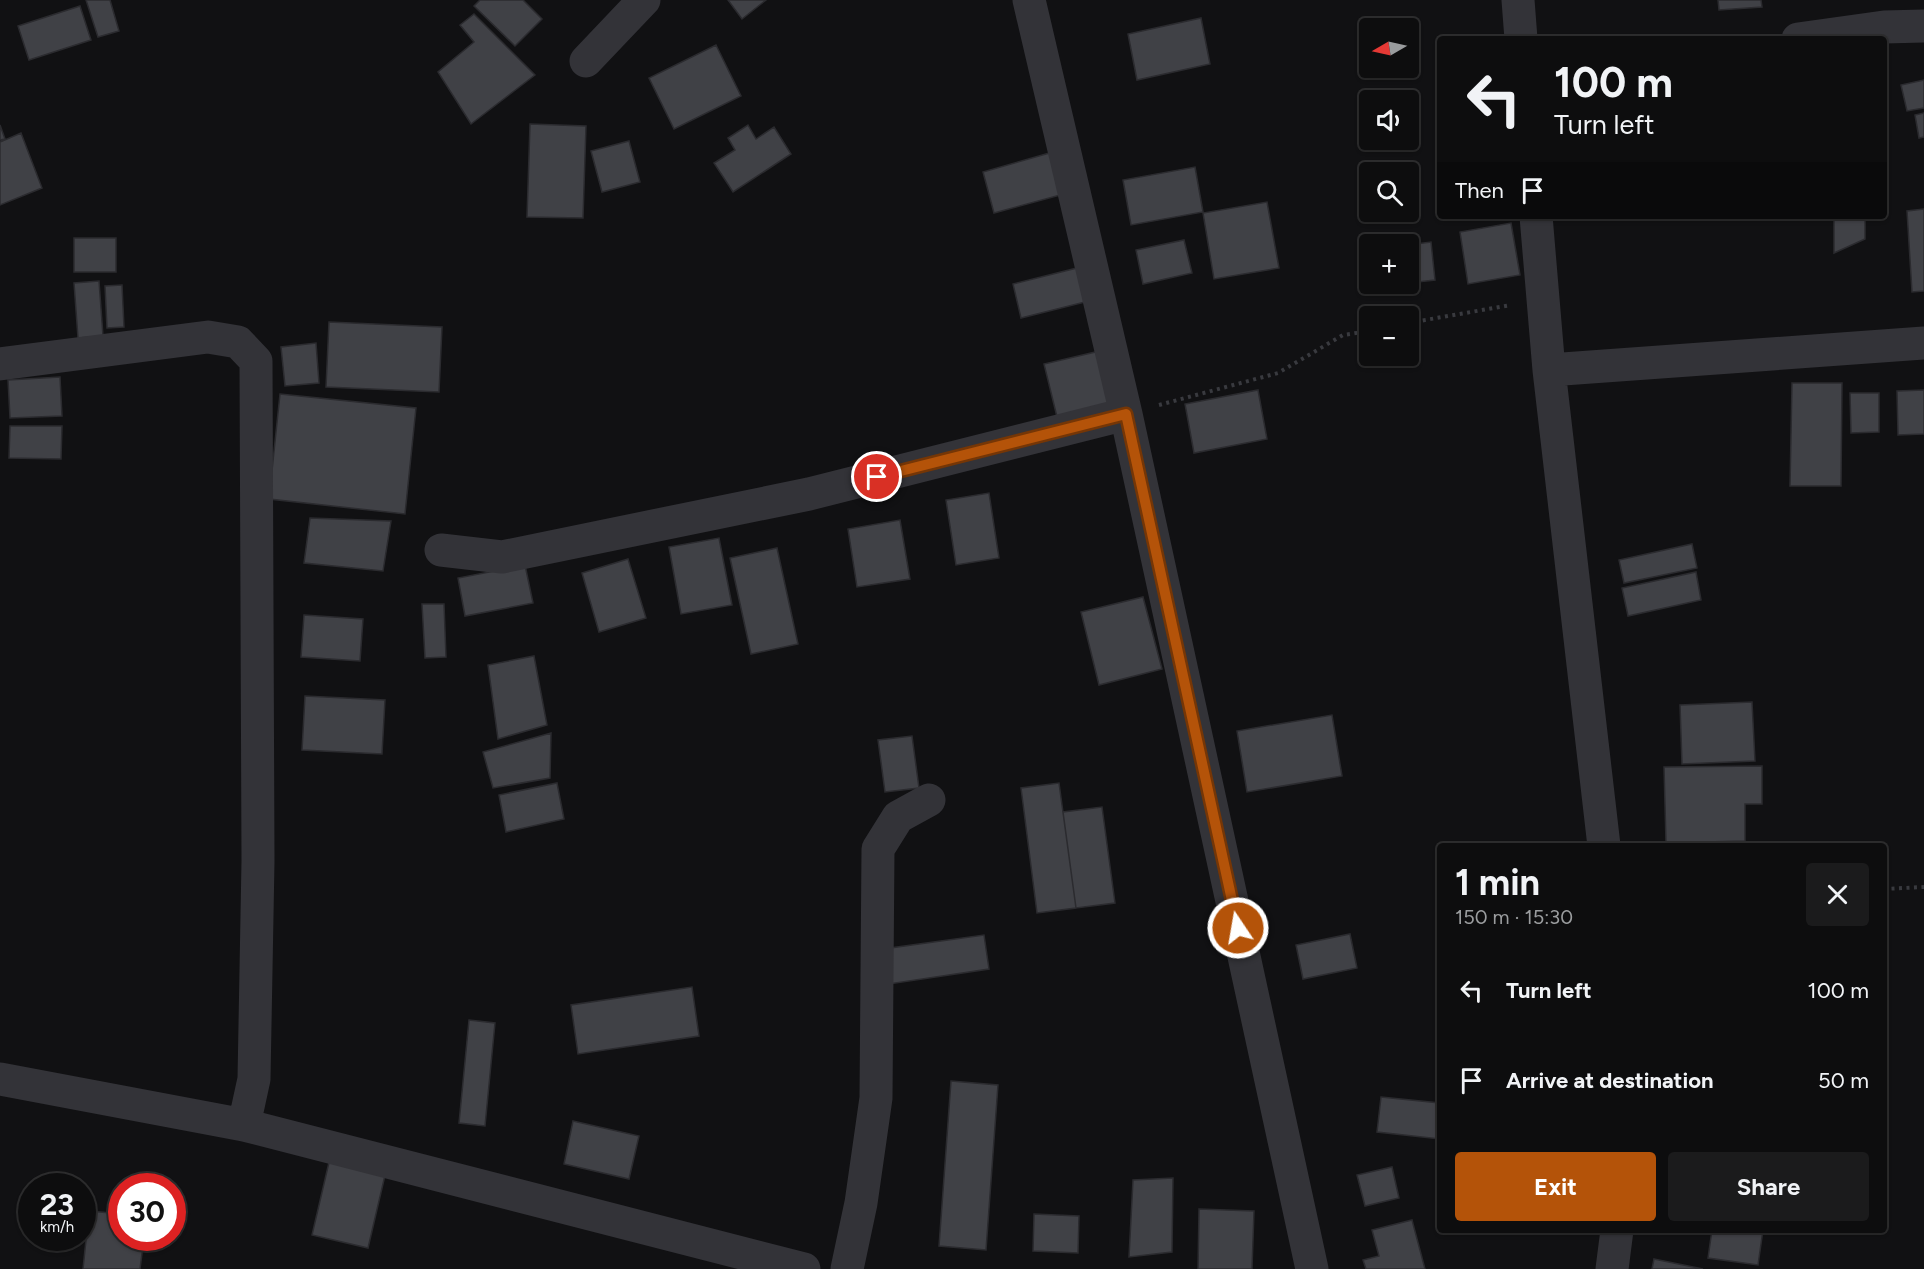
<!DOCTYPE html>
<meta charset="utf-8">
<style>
:root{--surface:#0d0d0e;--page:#1b1b1c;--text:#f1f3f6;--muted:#9a9c9e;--line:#2d2d2e;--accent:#b45309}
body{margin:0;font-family:Figtree,sans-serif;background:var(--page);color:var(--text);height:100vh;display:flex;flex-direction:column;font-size:22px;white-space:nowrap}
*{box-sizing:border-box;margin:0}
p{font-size:20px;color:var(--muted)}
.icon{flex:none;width:33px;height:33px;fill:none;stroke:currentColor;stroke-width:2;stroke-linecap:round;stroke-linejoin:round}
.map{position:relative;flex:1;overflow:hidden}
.side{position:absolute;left:1437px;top:843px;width:450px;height:390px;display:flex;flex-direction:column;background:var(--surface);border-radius:6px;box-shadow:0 2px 4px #0004,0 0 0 2px var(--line)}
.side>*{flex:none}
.hud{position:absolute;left:1437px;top:36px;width:450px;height:183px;border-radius:6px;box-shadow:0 2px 4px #0004,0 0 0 2px var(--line);background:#0d0d0e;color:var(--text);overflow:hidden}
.needle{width:39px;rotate:261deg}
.tools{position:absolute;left:1359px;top:18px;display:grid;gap:12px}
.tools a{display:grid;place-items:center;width:60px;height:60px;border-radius:6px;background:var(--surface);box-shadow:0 2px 4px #0004,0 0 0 2px var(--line);font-size:30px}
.speed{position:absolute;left:18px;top:1173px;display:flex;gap:12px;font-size:30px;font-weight:700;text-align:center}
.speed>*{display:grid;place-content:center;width:78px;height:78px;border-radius:50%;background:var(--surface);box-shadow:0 2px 4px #0004,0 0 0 2px var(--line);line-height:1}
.speed small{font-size:15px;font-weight:400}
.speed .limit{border:9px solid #d22;background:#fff;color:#111}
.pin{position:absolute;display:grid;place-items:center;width:51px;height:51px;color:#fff;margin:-26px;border:3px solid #fff;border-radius:50%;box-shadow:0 2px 6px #0007}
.me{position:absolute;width:66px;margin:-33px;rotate:348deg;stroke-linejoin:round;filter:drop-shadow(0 0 4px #0008)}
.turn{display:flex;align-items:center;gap:21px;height:126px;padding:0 18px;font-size:27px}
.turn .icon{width:78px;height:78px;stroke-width:2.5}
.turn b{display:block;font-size:42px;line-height:51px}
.then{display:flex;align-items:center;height:57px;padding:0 18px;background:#0003;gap:12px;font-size:22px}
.round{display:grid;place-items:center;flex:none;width:63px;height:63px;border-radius:6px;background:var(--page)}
.summary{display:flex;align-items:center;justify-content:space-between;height:102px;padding:0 18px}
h1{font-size:36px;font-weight:700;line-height:45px}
.action{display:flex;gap:12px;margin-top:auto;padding:12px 18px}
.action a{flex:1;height:69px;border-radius:6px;background:var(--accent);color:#fff;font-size:24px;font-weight:700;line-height:69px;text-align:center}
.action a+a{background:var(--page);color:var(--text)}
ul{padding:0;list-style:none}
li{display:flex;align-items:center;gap:18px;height:90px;padding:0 18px}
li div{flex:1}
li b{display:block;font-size:22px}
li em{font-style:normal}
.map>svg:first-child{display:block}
.building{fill:#404146;stroke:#2b2b2f;stroke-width:1.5}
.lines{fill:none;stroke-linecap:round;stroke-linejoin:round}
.path{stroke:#393a3f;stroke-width:4;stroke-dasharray:3 4.5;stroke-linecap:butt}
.street{stroke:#333338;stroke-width:33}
.route-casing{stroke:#753606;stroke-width:15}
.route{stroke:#b45309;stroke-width:10}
</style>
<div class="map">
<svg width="1924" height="1269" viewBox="0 0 1924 1269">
<rect width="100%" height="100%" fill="#111113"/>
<path class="building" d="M86,0h24l9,31 -21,6z
M480,0h43l19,19 -27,27 -41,-40z
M728,0h38l-24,19z
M1718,0h43l1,7 -43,3z
M80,6l11,34 -62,20 -11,-34z
M474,14l61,61 -64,49 -33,-52 36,-30 -14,-17z
M1201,18l9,46 -73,16 -9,-46z
M716,45l25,51 -67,33 -25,-51z
M1924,80v28l-17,3 -6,-26z
M1924,113v24l-5,1 -4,-23z
M530,124l56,2 -3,92 -56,-1z
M0,125l5,14 -5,1z
M748,125l8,14 18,-12 17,27 -58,38 -19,-29 21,-13 -7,-12z
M21,133l21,55 -42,17v-63z
M629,141l11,41 -38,10 -11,-41z
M1053,152l11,42 -70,19 -11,-41z
M1195,167l8,45 -72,13 -8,-45z
M1267,202l12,66 -65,11 -11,-66z
M1924,209v82l-12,1 -5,-81z
M1834,216h31v23l-31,14z
M1511,223l9,52 -52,9 -8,-52z
M74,238h42v34h-42z
M1184,240l8,33 -49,11 -7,-34z
M1431,242l4,38 -27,3v-38z
M1081,267l8,34 -68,17 -8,-34z
M99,281l4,55 -25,2 -4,-55z
M1383,284h25l-25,2z
M122,285l2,42 -17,1 -2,-42z
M329,322l113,5 -3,65 -113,-5z
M316,343l3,40 -34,3 -4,-39z
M1104,350l14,56 -60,15 -14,-57z
M60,377l2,39 -52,2 -2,-38z
M1792,383h50l-1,103h-51z
M1258,390l9,49 -73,14 -9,-49z
M1924,390v44l-26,1 -1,-44z
M1850,393h29v39l-28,1z
M280,394l136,14 -11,106 -136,-15z
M10,426h52l-1,33 -52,-1z
M989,493l10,65 -43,7 -10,-65z
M310,518l81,3 -8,50 -79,-8z
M900,520l10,59 -53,8 -9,-58z
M719,538l13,67 -51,9 -12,-67z
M1692,544l5,24 -73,15 -5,-23z
M777,548l21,96 -47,10 -21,-96z
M628,559l18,59 -47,14 -17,-59z
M525,565l8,38 -68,13 -7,-38z
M1696,572l5,28 -73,16 -6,-28z
M1143,597l19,72 -63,16 -18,-73z
M422,604h22l2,53 -21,1z
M304,615l59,4 -3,42 -59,-4z
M534,656l13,69 -49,14 -10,-74z
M305,696l80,4 -3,54 -80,-4z
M1752,702l3,59 -73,3 -2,-59z
M1332,715l10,61 -95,16 -10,-61z
M551,733l-1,45 -57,10 -10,-36z
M912,736l7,52 -34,4 -7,-52z
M1762,766v38h-17v37l-79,2 -2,-76z
M557,783l7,36 -58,13 -7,-37z
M1059,783l17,125 -39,5 -16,-125z
M1102,807l13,96 -39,5 -13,-96z
M1350,934l7,34 -54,11 -7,-34z
M984,935l5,34 -100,15 -6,-35z
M692,987l7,49 -121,18 -7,-49z
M469,1020l26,3 -10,103 -26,-3z
M951,1081l47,4 -12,165 -47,-4z
M1381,1097l59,6v36l-63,-7z
M573,1121l66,15 -10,43 -65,-15z
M330,1158l56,13 -18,77 -56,-13z
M1392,1167l7,31 -34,8 -8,-31z
M1173,1178l-1,74 -43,5 4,-77z
M1199,1209l55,2 -2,58h-54z
M89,1211l33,3v24h22l-4,31h-57z
M1034,1214l45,2 -1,37 -45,-2z
M1412,1220l13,49h-59l-3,-9 16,-4 -7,-26z
M1712,1230h51l-5,35 -50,-7z
M1654,1259l49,10h-51z"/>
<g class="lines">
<path class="path" d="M1408,323l103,-18
M1159,405l119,-32 65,-38 27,-4
M1884,889l40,-2"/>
<path class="street" d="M1029,0l97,414 186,855
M1518,0l3,39
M1798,39l86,-12 40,-1
M586,61l58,-61
M1536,216l13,154 55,476
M0,364l208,-27 30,5 18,19 2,500 -4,218 -10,46
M1549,370l375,-27
M441,550l61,7 307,-63 317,-80
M0,1079l244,46 560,144
M847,1269l14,-66 15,-105 2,-249 20,-32 31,-17
M1612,1269l5,-39"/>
</g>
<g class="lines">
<g class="route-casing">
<path id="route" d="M877,477l249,-63 112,514"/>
</g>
<use href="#route" class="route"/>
</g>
</svg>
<div class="tools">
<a><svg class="needle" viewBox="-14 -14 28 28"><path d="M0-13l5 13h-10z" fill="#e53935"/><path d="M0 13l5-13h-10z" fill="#9a9c9e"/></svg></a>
<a><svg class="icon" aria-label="sound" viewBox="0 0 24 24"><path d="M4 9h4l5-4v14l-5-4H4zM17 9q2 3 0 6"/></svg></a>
<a><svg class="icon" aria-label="search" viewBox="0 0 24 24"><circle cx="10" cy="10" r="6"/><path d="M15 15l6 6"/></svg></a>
<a>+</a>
<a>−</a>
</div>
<div class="speed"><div>23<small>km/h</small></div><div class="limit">30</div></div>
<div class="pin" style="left:877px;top:477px;background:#d93025"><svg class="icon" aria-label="arrive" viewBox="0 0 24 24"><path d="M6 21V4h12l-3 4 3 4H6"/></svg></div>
<svg class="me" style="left:1238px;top:928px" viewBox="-20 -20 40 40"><circle r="17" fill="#b45309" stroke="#fff" stroke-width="3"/><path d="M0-11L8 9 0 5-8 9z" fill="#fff"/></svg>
<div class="hud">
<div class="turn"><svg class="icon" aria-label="left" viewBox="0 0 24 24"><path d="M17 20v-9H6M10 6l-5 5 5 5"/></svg><div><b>100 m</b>Turn left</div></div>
<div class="then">Then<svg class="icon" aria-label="arrive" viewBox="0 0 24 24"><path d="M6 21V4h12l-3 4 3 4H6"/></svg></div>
</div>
<section class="side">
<div class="summary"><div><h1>1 min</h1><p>150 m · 15:30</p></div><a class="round"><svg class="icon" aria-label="close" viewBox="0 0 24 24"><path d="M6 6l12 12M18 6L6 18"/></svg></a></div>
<ul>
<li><svg class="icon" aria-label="left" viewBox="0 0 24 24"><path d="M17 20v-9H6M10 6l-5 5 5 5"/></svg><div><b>Turn left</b></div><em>100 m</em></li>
<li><svg class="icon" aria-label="arrive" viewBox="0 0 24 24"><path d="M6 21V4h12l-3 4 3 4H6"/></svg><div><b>Arrive at destination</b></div><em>50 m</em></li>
</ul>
<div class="action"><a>Exit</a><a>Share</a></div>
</section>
</div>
